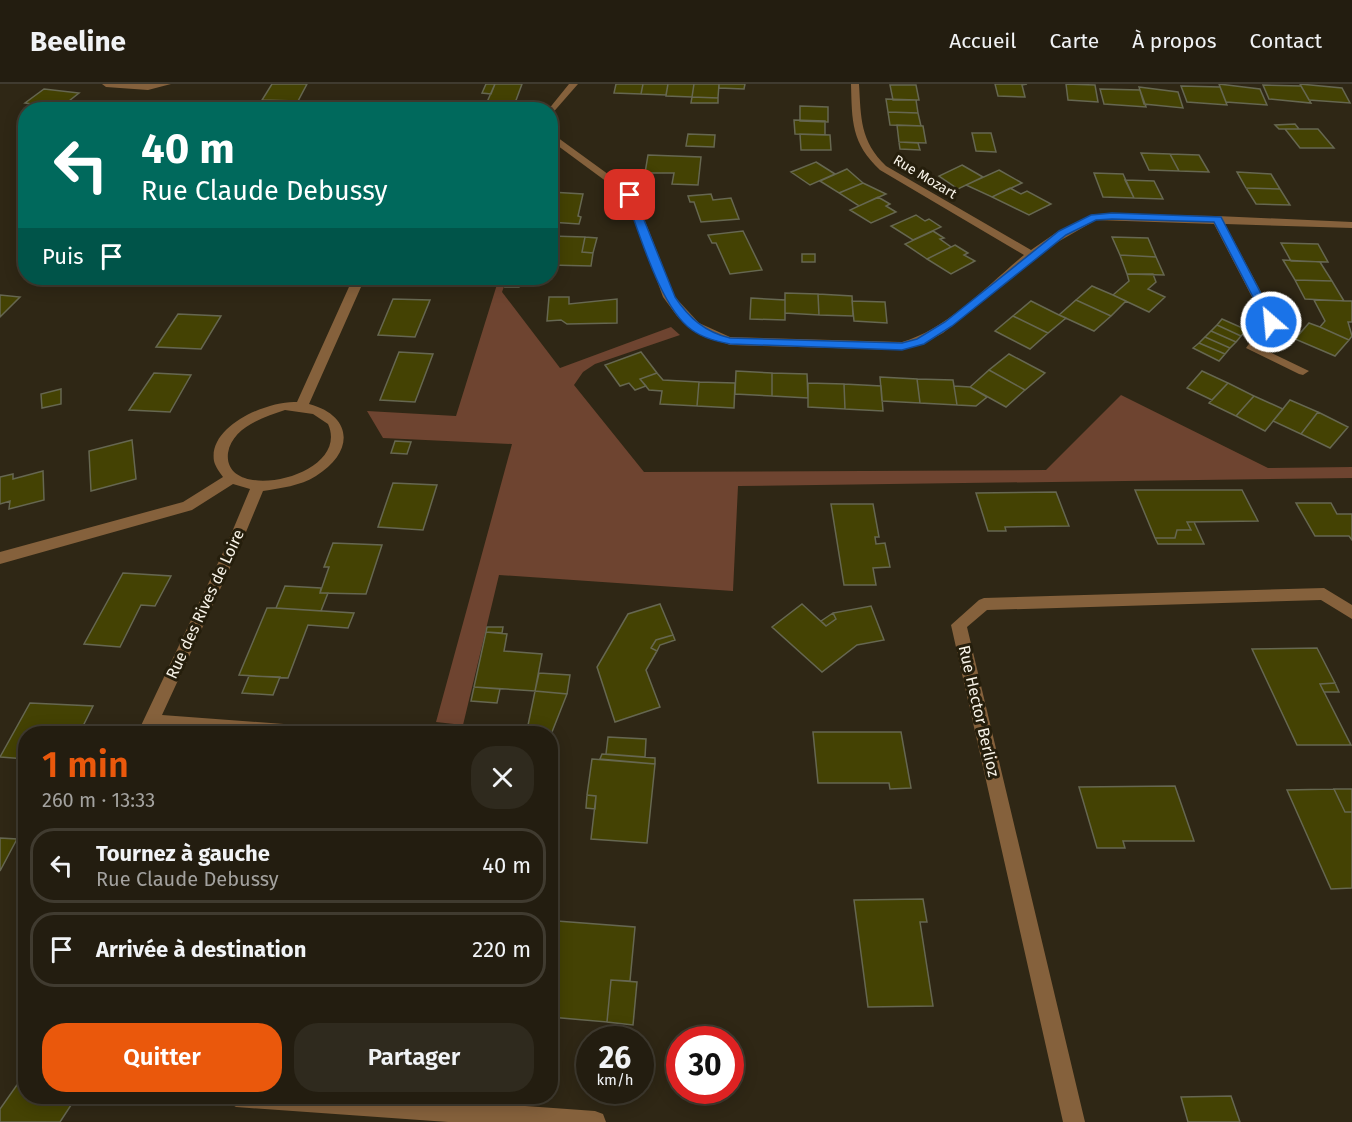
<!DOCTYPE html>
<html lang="fr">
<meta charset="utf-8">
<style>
:root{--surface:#231d10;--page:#2f2a1e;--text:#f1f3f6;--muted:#a3a29f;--line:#403b30;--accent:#ea580c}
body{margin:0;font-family:"Fira Sans",sans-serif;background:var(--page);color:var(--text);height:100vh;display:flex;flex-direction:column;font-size:22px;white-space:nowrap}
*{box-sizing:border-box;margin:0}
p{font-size:20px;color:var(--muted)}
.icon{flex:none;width:33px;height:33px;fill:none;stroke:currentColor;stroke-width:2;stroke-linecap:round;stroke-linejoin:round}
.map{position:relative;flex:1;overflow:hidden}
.panel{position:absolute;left:18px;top:642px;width:540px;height:378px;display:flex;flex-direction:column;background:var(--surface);border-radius:24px;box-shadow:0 3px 15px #0003,0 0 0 2px var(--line)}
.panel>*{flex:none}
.banner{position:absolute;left:18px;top:18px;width:540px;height:183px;border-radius:24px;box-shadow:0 3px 15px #0003,0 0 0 2px var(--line);background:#00695c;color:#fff;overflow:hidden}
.speed{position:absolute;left:576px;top:942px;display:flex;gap:12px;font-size:30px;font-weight:700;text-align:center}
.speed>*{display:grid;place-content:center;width:78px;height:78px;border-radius:50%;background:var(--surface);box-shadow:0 3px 15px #0003,0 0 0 2px var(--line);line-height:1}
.speed small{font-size:15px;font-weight:400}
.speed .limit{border:9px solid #d22;background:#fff;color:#111}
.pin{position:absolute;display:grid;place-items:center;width:51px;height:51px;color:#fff;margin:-26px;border-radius:12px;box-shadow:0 3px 9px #0006}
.me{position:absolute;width:66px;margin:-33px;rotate:333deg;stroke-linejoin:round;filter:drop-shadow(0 0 4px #0008)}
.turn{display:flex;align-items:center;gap:21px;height:126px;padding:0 24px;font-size:27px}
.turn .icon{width:78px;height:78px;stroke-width:2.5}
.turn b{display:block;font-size:42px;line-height:51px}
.then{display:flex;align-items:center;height:57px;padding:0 24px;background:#0003;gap:12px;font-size:22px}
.round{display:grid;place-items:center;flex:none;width:63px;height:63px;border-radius:24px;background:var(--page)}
.overview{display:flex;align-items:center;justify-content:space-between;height:102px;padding:0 24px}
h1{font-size:36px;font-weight:600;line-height:45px;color:var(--accent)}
.button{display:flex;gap:12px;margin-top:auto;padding:12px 24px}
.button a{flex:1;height:69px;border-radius:24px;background:var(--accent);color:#fff;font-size:24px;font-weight:600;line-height:69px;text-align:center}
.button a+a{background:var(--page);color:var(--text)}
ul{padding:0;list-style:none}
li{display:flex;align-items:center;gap:18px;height:75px;margin:0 12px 9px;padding:0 12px;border:3px solid var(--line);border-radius:24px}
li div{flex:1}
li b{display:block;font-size:22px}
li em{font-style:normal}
header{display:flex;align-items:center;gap:36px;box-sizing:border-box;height:84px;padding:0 30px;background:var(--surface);border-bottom:2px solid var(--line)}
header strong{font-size:28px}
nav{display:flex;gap:33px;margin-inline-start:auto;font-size:21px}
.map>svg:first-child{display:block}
.green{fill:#6e4430}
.building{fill:#444203;stroke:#666751;stroke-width:1.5}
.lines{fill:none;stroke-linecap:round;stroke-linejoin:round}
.minor{fill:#85613c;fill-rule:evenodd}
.route{fill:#1a73e8;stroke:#114b97;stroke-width:1.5}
.labels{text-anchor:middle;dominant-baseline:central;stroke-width:6;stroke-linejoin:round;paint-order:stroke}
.far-street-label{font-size:14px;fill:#f8f3e8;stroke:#251e0c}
.street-label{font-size:16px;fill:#f8f3e8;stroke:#251e0c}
</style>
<header>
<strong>Beeline</strong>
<nav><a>Accueil</a><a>Carte</a><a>À propos</a><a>Contact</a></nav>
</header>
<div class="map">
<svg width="1352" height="1038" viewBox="0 0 1352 1038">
<rect width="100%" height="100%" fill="#2f2715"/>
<path class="green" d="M499,194h8l-5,14 58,76 111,-41 9,8 -85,29 -12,8 -9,13 70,87 402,-2 75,-75 147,73 84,-1v11l-614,8 -5,105 -234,-16 -36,150 -27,-3 76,-278 -129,-6 -16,-27 89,5z"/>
<path class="building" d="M272,0h35l-9,17 -36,-1z
M486,0h9l-4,10 -9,-1z
M495,0h27l-7,19 -28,-1z
M616,0h27l-2,10 -27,-1z
M643,0h25l-2,11 -25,-1z
M668,0h26l-2,13 -26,-1z
M694,0h25l-1,14 -26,-1z
M719,0h26l-1,5 -25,-1z
M995,0h32l-5,1 3,12 -27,-1z
M1066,0l29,1 3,17 -30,-2z
M1219,0l41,5 7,16 -41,-3z
M1300,0l42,4 8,15 -41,-3z
M890,1h26l3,15h-26z
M1263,1l38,1 10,17 -42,-4z
M1181,2l39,1 7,18 -40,-3z
M1139,3l39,5 5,16 -39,-4z
M44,5l35,4 -19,15 -35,-5z
M1100,5l40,1 6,17 -42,-3z
M692,13l26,1v5h-27z
M886,15l30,1 2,13 -30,-1z
M800,22l28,1v15l-28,-1z
M888,28l30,1 3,13 -31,-1z
M794,36l31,1v14l-30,-1z
M1295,40l4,5h-20l-4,-4z
M897,41l26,1 3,17 -27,-1z
M1285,45h33l16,19h-34z
M972,49h19l5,19 -20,-1z
M688,50l27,1 -1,12 -28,-1z
M800,50l30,1 1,15h-30z
M899,58l19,1 2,7 -20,-1z
M1141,69l29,1 9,17 -30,-1z
M1170,70l29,1 10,17 -30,-1z
M648,71l53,2 -3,28 -26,-1 2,-11h-29z
M816,78l19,12 -25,11 -19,-13z
M962,81l21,12 -25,12 -19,-13z
M847,85l16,14 -24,10 -19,-12z
M999,86l23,13 -30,14 -26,-12z
M1237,88l34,2 9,15 -34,-1z
M1094,89l29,1 11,24 -31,-1z
M1125,96l29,1 9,18 -29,-1z
M863,99l23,11 -27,12 -20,-13z
M1010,104l11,6 6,-3 24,13 -22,11 -37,-18z
M1246,104l34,1 10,16 -34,-1z
M551,108l32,2 -5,22 3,1 -2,7 -29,-2z
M711,110l2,6 18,-2 8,21 -38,3 -7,-20h-4l-2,-6z
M878,113l12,7 -4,2 10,6 -25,11 -21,-13z
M916,131l9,6 4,-2 12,8 -28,13 -22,-14z
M743,147l19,39 -32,4 -14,-31h-4l-4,-8z
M933,147l11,7 -4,1 11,8 -24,12 -22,-15z
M550,152l35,1 -3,15 11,1 -2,13 -41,-1z
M585,153l12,1 -4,15 -11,-1z
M1112,153l36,1 8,19 -36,-2z
M1281,159l37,1 10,18 -37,-1z
M955,161l13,8 -4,2 11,6 -24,13 -24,-15z
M802,170h13v8h-13z
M1120,171l36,2 8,18 -37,-1z
M1283,176l37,2 12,19 -37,-1z
M1127,190h26l3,8 -8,7 17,8 -16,15 -36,-17 16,-14z
M508,194h14l-3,9h-14z
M1295,196l37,1 12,20 -39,-2z
M1092,202l21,9 13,6 -15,15 -35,-16z
M785,209l33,1 1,21 -34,-2z
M818,210l34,2 1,20 -34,-1z
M0,211l20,2 -20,20z
M549,213h20v7l48,-5v24l-50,1 -6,-4 -14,1z
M751,214l34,2v20l-35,-1z
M393,215l37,1 -15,37 -37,-2z
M1076,216l35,16 -17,15 -35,-16z
M1314,216l38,1v21h-4l4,14 -3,4 -29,-13 5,-6z
M852,217l33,1 2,21 -33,-2z
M1031,217l28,14 7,3 -18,15 -35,-17z
M178,230l43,2 -20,33 -45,-2z
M1013,232l35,17 -18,16 -35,-18z
M1222,235l25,11 -6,6 -24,-11z
M1309,239l11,4 29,13 -14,16 -40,-17z
M1217,241l24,11 -5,6 -25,-11z
M1211,247l25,11 -6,6 -25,-11z
M1205,253l25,11 -5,6 -26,-11z
M1199,259l26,11 -6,7 -26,-13z
M399,268l34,2 -18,48 -35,-2z
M641,268l16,21 -17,6 6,7 -11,4 -6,-7 -9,3 -15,-21z
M1009,270l36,19 -20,17 -36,-20z
M989,286l36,20 -19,17 -36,-20z
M736,287l36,2v23l-37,-2z
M1202,287l26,12 -16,17 -25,-12z
M154,289l37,2 -21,37 -41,-2z
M657,289l6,7 36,2 -2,24 -37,-2 2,-13 -13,-1 -9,-11z
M772,289l35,1 1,24 -36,-2z
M880,293l37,2 3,24 -38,-2z
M917,295l36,1 4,25 -37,-2z
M699,298l36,1 -1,25 -37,-2z
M808,299l36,1 1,25 -37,-2z
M1228,299l26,13 -18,20 -27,-13z
M844,300l37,2 2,25 -38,-2z
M954,302l16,1 17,10 -11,9 -19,-1z
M61,305v15l-19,4 -1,-14z
M1254,312l29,13 -18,22 -29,-15z
M1290,316l28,12 -17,22 -28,-13z
M1318,328l30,15 -18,21 -29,-14z
M132,356l4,39 -45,12 -2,-40z
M395,357l16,1 -4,12 -16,-1z
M43,387l1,29 -35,9 1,-8 -10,3v-27l13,-3v5z
M393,399l44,2 -14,45 -45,-3z
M1135,406h107l16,31 -71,1 4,8h-14l-2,8h-20z
M1056,408l13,34 -64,1 1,4h-18l-12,-38z
M1296,419h35l6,11h15v26l-3,-4h-34z
M831,420h42l6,33h-4l1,7 9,-1 5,24 -17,1 3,17h-32z
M1187,438h7l10,22h-46l-3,-6h20l2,-8h14z
M333,459l49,2 -16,49 -46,-1 9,-26h-5z
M123,489l48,3 -16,30 -14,-1 -21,42 -36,-3z
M285,502l36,2 -1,5h8l-7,18 -45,-3z
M660,520l13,31 -17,5 -5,8 6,3 -11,19 14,37 -45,15 -18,-55 31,-53z
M802,520l24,22 10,-7 -3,-6 38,-7 13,34 -27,5 -35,27 -50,-45z
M267,524h9l78,5 -6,15 -40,-3 -20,53 -49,-3z
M833,529l3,6 -10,7 -5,-5z
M487,543h16l-1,6 -16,-1z
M486,548l21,2 -3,17 38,3 -7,37 -61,-4z
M673,551l2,5 -15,5 -3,6 -6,-3 5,-8z
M1317,564l18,35 -15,1 31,61h-54l-45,-96z
M539,589l31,2 -3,19 -32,-3z
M249,592l31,1 -7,18 -31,-2z
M1335,599l4,9h-15l-4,-8z
M474,603l26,2 -3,14 -26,-2z
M535,607l32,3 -15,38 -25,-2z
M30,619l63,3 -14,28h-53v25l-26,-2z
M813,648h88l10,56 -21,1 -1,-6h-71z
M608,653l38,2 -1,18 -39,-3z
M602,670l53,4v6l-55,-5z
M592,675l63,5 -8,79 -56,-4 5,-43 -9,-1z
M1175,702l19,55h-71l2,7h-28l-18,-61z
M1334,705l11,23h7v76l-21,1 -44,-99z
M1334,705h18v23h-7z
M587,711l9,1 -1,13 -9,-1z
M0,754l17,1 -17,32z
M923,815l4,23h-7l13,84 -65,1 -14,-107z
M557,837l78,6 -5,54 -19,-1 -4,42 -57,-5v-53z
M611,896l26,2 -4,43 -26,-3z
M26,988v24h51l-17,26h-60v-13z
M1231,1012l9,26h-52l-7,-25z"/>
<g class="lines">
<path class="minor" d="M102,0h69l-23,6 -42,-3z
M569,0h9l-28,32v-6h-2z
M851,0h8c2,34 1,57 27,82l145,84 26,-18 37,-18 123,2 135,6v6l-127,-4 52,98 -18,25 50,24 -6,4 -4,-1 -53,-26 19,-26 -51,-98 -118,-4 -47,27 -106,86 -17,9 -24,8 -172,-5 -32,-12 -21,-17 -14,-19 -37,-101 -76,-56v-8l84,61 41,104 24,26 31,14 172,5c44,-12 87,-58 122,-87l-144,-85c-29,-27 -28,-49 -29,-86z
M353,194h12l-56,126c45,12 45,49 7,72 -16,10 -35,12 -53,15l-22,53 -79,171 162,12 6,2 2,5h-121l-56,-4 -1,4h-17l90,-190 23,-55 -17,-5 -41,26 -192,54v-12l183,-50 40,-25c-3,-4 -8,-11 -9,-16 -6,-36 56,-61 83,-59zM285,326l28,4 15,10c24,53 -106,81 -100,29 4,-26 36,-36 57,-43z
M1324,504l28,17v14l-31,-19 -334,10 -20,17 118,495h-22l-112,-497 28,-25 5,-2z
M226,1012h163l206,15 8,3 3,8h-158l-212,-15 -7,-4z"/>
</g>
<path class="route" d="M627,109l7,2 41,102c14,21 30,35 55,41l172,5 15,-4 28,-17 114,-91 32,-16 21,-2 109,4 55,105 -5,3 -5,-3 -52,-100 -102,-3 -16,1 -30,15 -114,91 -28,18 -22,6 -172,-6c-14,-3 -27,-6 -38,-14 -32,-22 -53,-99 -67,-135z"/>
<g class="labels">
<g class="far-street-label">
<text transform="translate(925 93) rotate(31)">Rue Mozart</text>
</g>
<g class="street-label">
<text transform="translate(205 520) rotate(-65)">Rue des Rives de Loire</text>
<text transform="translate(979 627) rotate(77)">Rue Hector Berlioz</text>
</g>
</g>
</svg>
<div class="speed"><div>26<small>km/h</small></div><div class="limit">30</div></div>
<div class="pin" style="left:630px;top:111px;background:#d93025"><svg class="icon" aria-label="arrive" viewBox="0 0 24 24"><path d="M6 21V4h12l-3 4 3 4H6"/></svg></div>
<svg class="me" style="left:1271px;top:238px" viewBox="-20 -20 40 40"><circle r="17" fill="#1a73e8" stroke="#fff" stroke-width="3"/><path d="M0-11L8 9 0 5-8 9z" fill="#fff"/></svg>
<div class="banner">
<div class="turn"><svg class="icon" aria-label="left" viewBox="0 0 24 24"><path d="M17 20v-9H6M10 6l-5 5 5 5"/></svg><div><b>40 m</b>Rue Claude Debussy</div></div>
<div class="then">Puis<svg class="icon" aria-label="arrive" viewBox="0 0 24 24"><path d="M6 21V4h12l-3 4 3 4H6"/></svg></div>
</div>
<section class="panel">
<div class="overview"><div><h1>1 min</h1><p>260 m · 13:33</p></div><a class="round"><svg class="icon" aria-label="close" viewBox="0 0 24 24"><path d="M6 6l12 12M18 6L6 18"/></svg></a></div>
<ul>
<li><svg class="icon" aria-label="left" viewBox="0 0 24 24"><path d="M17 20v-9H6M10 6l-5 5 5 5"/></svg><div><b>Tournez à gauche</b><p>Rue Claude Debussy</p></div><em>40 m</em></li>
<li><svg class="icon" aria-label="arrive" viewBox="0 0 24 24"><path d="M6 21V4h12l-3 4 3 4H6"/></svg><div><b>Arrivée à destination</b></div><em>220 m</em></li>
</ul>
<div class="button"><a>Quitter</a><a>Partager</a></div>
</section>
</div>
